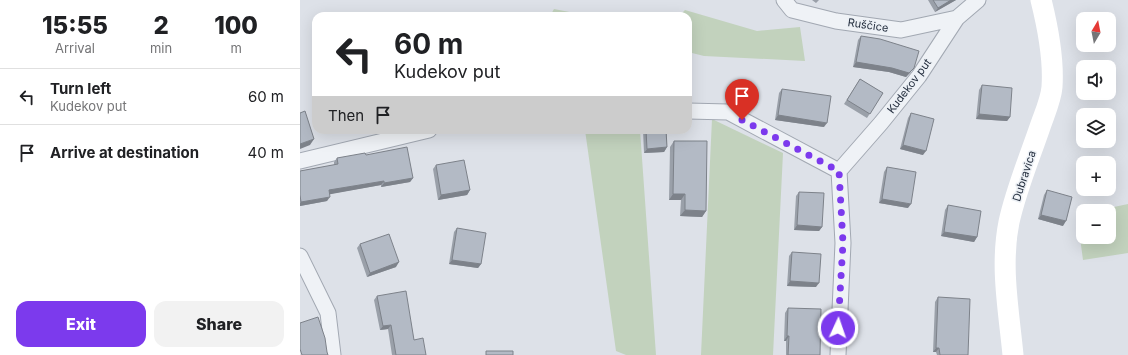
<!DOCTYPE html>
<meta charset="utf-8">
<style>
:root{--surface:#fff;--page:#f2f2f2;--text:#202124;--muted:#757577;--line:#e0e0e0;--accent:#7c3aed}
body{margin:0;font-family:Inter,sans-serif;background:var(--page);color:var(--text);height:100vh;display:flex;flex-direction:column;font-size:15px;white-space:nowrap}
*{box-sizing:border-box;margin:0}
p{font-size:13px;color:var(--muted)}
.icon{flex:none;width:22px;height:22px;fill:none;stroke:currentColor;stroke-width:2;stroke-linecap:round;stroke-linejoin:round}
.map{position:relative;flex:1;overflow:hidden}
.drawer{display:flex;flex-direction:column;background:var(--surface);width:300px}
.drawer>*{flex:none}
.hud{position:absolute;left:12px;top:12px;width:380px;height:122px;border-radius:12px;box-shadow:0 4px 16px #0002;background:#fff;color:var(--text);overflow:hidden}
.needle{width:26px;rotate:10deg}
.buttons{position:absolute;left:776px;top:12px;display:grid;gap:8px}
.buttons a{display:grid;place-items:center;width:40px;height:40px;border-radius:8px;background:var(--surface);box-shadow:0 4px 16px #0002;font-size:20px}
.pin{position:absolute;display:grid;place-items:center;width:34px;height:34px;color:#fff;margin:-41px -17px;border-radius:50% 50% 50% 0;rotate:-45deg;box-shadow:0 0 4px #0007}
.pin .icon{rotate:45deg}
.me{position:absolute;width:44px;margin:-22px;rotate:3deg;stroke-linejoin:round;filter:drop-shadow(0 0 3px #0008)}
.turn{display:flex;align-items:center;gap:14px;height:84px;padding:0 16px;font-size:18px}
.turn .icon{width:52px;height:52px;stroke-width:2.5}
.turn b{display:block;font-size:28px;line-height:34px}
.then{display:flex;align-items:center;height:38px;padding:0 16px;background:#0003;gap:8px;font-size:15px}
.eta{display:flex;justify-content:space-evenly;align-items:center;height:68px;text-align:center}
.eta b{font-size:24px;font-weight:800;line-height:28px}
.primary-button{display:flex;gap:8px;margin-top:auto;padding:8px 16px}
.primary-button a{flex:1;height:46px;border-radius:12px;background:var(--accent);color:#fff;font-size:16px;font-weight:800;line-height:46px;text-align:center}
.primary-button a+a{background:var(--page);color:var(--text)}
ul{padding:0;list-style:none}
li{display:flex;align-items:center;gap:12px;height:56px;padding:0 16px;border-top:1px solid var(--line)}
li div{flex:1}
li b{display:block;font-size:15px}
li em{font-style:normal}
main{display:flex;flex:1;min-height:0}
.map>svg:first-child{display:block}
.green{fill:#c2d2bd}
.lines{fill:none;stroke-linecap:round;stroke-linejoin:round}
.street-casing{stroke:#a2a8b2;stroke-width:17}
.street{stroke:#eff2f6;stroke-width:15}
.secondary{stroke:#fff;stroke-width:21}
.wall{fill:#9aa0a9}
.shaded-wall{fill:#7d828a}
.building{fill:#b3bac5;stroke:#7d828a}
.route{stroke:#7c3aed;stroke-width:7;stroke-dasharray:0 12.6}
.labels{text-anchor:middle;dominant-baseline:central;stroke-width:3;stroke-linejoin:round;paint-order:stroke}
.street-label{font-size:11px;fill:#252f3f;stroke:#ecf0f5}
</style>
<main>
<section class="drawer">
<div class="eta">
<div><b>15:55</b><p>Arrival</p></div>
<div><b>2</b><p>min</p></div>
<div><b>100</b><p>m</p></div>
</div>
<ul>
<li><svg class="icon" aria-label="left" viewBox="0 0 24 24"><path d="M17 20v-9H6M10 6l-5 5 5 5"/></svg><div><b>Turn left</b><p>Kudekov put</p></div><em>60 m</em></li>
<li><svg class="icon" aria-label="arrive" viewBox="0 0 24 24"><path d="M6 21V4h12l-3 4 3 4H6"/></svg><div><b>Arrive at destination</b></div><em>40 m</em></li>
</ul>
<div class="primary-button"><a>Exit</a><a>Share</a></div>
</section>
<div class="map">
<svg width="828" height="355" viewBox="0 0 828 355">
<rect width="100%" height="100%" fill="#dde1e8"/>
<path class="green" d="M254,9l36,7h-40z
M385,10l72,21 43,-4 5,34 -101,-5 -16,-4v-36h-9z
M412,119l71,34 -10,202h-72z
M285,130h55l16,225h-30l-10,-4z
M828,204v49l-45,7 -6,-45 6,-1v23h26v-26h-14z"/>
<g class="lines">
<g class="street-casing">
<path id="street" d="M484,0l8,10 44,11 65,9 56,-12
M388,111l40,1 111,59 42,-48 38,-47 38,-58 21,-18
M0,161l129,-31
M0,256l28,57 5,42
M538,355l5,-112 -4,-72"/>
</g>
<use href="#street" class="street"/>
<path class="secondary" d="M713,355c-4,-43 -13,-89 -4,-133 7,-32 20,-63 31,-95 4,-12 11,-27 12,-40 2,-29 -4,-59 -11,-87"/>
</g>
<path class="wall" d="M512,0h7l-3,3z
M628,0h28l-21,12z
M561,36l50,36 -5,5 -17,-5 -36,-5 5,-27z
M560,79l23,14 -16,25 -23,-14z
M682,85l28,32 -3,4 -31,-2 3,-29z
M482,89l42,38 -49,-7 4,-27z
M611,113l12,42 -23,-6 8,-31z
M343,130h23l1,17 -3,5 -20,1z
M374,141l32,70 -4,6 -22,-1 1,-16h-12l1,-53z
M66,155l47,23 -3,4 -29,5v-2l-52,9 -2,7 -27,5v-35l34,-6v-3l3,-4z
M136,165l34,25 -3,5 -29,5 -5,-31z
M587,167l21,41 -29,-5 5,-31z
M747,190l16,36 -25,-7 6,-24z
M499,192l23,35 -3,4 -25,-1 2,-34z
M648,205l29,32 -3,5 -33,-6 4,-26z
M157,228l24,36 -3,4 -29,-4 5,-32z
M60,244l36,23 -29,10 -10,-29z
M492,252l24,35 -29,-1 2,-30z
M77,296l37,44 12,15h-34l-4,-26 -8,1 -6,-30z
M638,297l30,58h-31l-1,-3h-3l2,-50z
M488,308l32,47h-34v-14h-2l1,-28z"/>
<path class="shaded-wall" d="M651,0h5l-21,12 3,-4z
M556,62l58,6 -8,9 -17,-5 -36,-5z
M679,114l31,3 -3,4 -31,-2z
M478,115l49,8 -3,4 -49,-7z
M14,139l-4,6 -10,4v-5z
M603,145l23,6 -3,4 -23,-6z
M367,147l-3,5 -20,1 3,-4z
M113,178l-3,4 -29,5 3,-4z
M84,181l-3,4 -55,10 3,-5z
M170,190l-3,5 -29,5 3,-5z
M373,194h12l-4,6h-12z
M30,197l-3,4 -27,5v-3l1,-1z
M582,199l29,5 -3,4 -29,-5z
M385,210l21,1 -4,6 -22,-1z
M741,215l25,6 -3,5 -25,-7z
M497,225l25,2 -3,4 -25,-1z
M644,232l33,5 -3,5 -33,-6z
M152,260l29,4 -3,4 -29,-4z
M99,262l-3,5 -29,10 3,-4z
M490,281l29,2 -3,4 -29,-1z
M91,325l-3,4 -8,1 3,-4z
M487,336h2l-3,5h-2z
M636,348h3l-3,4h-3z"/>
<path class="building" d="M633,0h18l-13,8z
M561,36l19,3 39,12 -5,17 -5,5 -17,-5 -36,-6z
M560,79l23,14 -13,21 -23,-14z
M682,85l30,3 -2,29 -31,-3z
M482,89l49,7 -4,27 -49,-8z
M5,111l9,28 -14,5v-31z
M611,113l23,6 -8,32 -23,-6z
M346,130h20l1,17 -20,2z
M374,141h33l-1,70 -21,-1v-16h-12z
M107,147l6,31 -29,5v-2l-55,9 1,7 -29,5 -1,-7v-24l38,-7 -1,-6 28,-5 1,2z
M164,160l6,30 -29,5 -5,-30z
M587,167l29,5 -5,32 -29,-5z
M747,190l25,7 -6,24 -25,-6z
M499,192l25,1 -2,34 -25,-2z
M648,205l33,6 -4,26 -33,-5z
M157,228l29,5 -5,31 -29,-4z
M89,234l10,28 -29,11 -10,-29z
M492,252l29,2 -2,29 -29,-2z
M106,291l8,49 9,-2 3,17h-30l-5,-30 -8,1 -6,-30z
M638,297l32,2 -2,56h-28l-1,-7h-3z
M488,308l33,1 -1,46h-32l1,-19h-2z
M18,317l7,21 2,14 1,3h-26l-2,-6v-26z
M186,351h27v4h-27z"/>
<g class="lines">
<path class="route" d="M442,120l97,51 4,72 -5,85"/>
</g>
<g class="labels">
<g class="street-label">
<text transform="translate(568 25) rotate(8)">Ruščice</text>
<text transform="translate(609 86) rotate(-53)">Kudekov put</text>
<text transform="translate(724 176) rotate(-72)">Dubravica</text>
</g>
</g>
</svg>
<div class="buttons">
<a><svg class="needle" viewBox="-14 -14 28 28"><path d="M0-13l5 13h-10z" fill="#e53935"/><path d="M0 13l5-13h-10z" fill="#757577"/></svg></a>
<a><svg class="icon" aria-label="sound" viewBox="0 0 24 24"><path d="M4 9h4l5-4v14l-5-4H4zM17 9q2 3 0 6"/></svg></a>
<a><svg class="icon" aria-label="layers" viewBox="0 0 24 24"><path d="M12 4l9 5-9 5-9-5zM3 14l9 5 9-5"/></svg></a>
<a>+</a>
<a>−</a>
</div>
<div class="pin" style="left:442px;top:120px;background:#d93025"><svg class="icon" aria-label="arrive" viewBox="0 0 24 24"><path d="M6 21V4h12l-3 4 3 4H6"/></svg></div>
<svg class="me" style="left:538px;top:328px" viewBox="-20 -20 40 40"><circle r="17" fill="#7c3aed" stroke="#fff" stroke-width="3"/><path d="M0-11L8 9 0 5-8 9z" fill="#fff"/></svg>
<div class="hud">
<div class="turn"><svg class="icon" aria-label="left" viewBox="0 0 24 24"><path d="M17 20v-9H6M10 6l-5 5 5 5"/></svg><div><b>60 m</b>Kudekov put</div></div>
<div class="then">Then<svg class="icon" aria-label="arrive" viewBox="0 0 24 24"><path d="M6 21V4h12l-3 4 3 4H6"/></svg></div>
</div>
</div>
</main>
